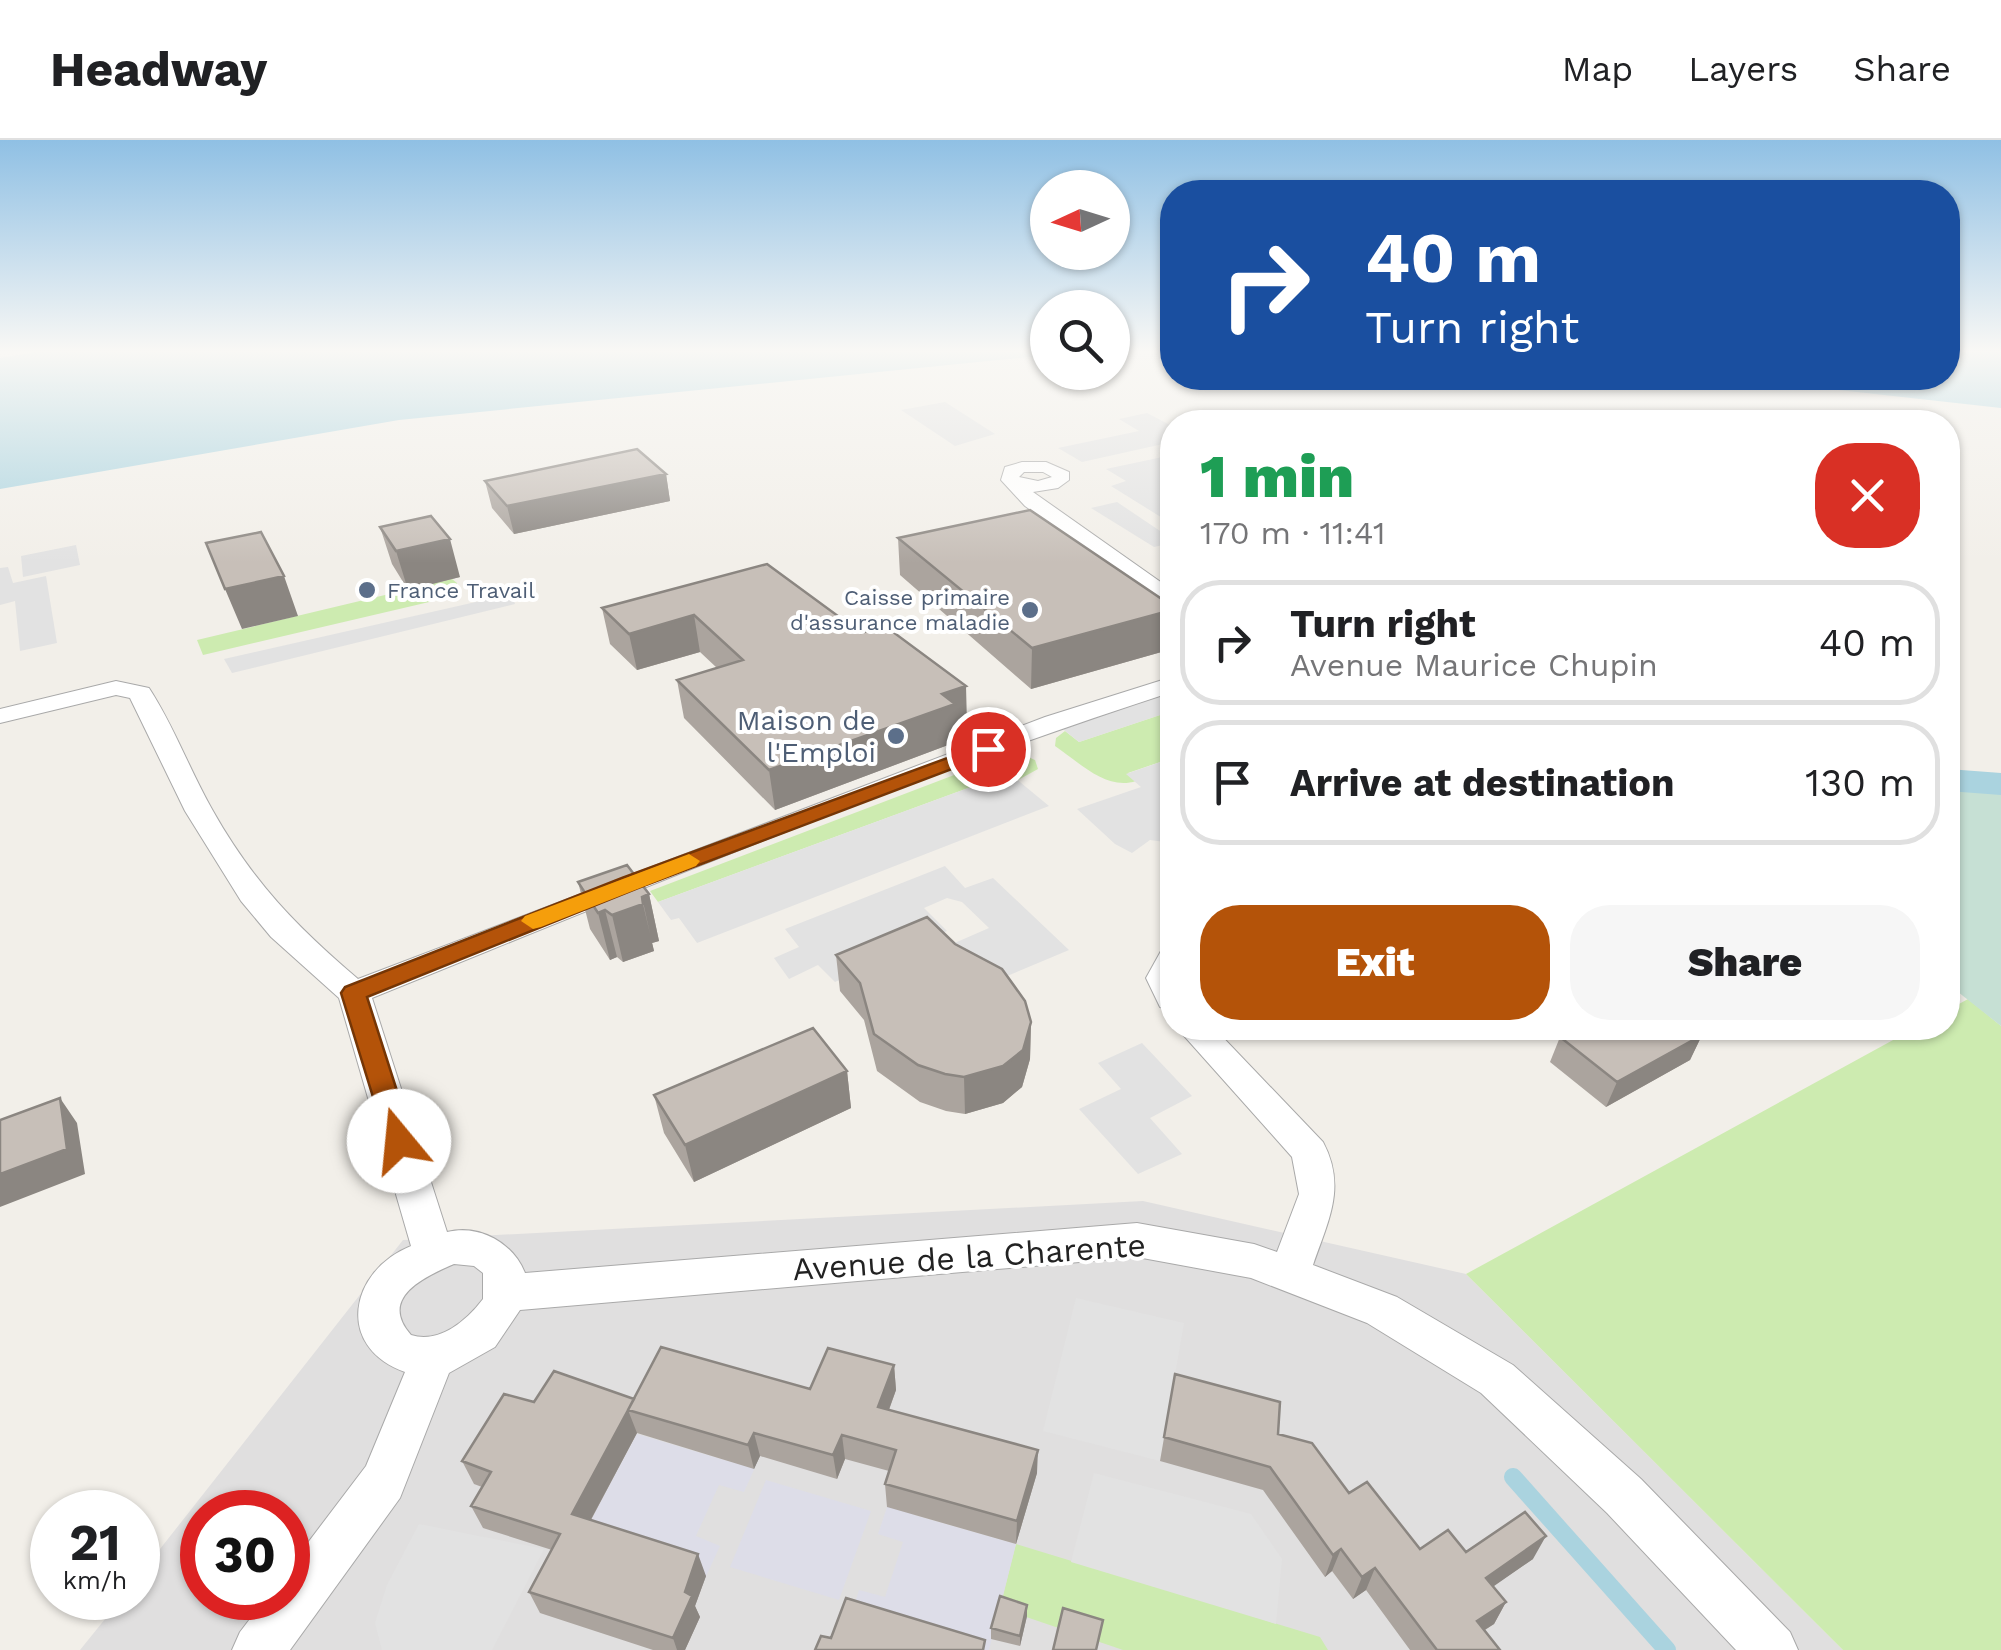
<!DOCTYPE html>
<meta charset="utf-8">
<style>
:root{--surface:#fff;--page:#f6f6f6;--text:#202124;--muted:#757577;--line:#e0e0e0;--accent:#b45309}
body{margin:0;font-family:"Work Sans",sans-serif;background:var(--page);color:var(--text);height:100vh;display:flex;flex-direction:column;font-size:38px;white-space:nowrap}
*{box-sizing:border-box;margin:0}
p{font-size:32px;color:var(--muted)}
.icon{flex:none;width:55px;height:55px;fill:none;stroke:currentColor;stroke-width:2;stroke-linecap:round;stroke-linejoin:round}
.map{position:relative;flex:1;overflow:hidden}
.side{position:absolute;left:1160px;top:270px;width:800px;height:630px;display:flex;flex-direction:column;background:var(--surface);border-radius:40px;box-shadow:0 2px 8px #0004}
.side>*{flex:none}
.hud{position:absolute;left:1160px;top:40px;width:800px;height:210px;border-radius:40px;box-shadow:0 2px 8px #0004;background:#1a4fa0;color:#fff;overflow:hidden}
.needle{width:65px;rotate:266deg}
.fabs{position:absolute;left:1030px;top:30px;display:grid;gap:20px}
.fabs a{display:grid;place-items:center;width:100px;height:100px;border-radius:50%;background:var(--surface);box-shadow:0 2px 8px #0004;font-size:50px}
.speed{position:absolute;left:30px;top:1350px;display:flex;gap:20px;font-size:50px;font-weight:700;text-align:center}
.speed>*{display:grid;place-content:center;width:130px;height:130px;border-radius:50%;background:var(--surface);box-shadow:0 2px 8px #0004;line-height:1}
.speed small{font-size:25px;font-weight:400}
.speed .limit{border:15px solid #d22;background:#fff;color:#111}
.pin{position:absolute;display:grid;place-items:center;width:85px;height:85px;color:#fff;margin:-42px;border:5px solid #fff;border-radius:50%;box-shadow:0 2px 10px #0007}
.me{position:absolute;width:110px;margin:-55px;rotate:343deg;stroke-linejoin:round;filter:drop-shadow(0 0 8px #0008)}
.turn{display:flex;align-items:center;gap:35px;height:210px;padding:0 40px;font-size:45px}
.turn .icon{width:130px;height:130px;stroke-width:2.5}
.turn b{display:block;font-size:70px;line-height:85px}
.round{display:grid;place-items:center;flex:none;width:105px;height:105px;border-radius:40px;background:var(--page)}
.summary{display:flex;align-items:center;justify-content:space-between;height:170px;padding:0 40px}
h1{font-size:60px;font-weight:800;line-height:75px;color:#1e9e55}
.action{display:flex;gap:20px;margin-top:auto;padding:20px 40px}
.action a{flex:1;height:115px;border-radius:40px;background:var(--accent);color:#fff;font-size:40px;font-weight:800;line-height:115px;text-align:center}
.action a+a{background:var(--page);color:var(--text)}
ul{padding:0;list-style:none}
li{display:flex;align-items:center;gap:30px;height:125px;margin:0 20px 15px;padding:0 20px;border:5px solid var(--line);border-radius:40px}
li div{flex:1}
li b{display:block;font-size:38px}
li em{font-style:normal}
header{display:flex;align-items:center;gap:60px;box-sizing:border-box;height:140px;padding:0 50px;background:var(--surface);border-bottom:2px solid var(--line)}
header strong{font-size:48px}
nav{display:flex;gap:55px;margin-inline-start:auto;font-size:35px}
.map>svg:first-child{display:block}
.residential{fill:#e0dfdf;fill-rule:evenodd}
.grass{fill:#cdebb0}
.wetland{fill:#c6e0d4}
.parking{fill:#e2e2e2}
.plaza{fill:#dddde8}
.water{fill:#aad3df}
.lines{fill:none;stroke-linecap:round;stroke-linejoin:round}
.stream{stroke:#aad3df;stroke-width:18}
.canal{fill:#aad3df;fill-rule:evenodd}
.minor-casing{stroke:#a9a9a9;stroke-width:2}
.minor{fill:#fff;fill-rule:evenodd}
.wall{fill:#aba49e}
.shaded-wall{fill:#8b8681}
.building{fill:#c7bfb8;stroke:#8b8681;stroke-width:2.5}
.route{fill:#b45309;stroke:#753606;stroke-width:2.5}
.slow{fill:#f59e0b}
.service-dot{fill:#5c6f8a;stroke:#fff;stroke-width:4}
.labels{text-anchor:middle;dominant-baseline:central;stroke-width:8;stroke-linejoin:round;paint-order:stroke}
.far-service-label{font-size:22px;fill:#4e5e75;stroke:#fff;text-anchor:start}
.service-label{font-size:28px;fill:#4e5e75;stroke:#fff;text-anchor:end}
.near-street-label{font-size:32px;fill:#222;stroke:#fff}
</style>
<header>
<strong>Headway</strong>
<nav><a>Map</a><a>Layers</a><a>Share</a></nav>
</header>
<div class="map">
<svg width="2001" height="1510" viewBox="0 0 2001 1510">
<rect width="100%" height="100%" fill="#f2efe9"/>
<path class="residential" d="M1143,1061l323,73 377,376h-1763l42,-52h16v-21l265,-337zM202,1372h86v86h-86z"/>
<path class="grass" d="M452,439l5,4v6l-15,10 -239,56 -6,-15z
M1172,571v47l-44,15 8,8c-30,10 -57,-19 -81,-35l1,-8 9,-7 14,11z
M1021,614l14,6 3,9 -20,11 -9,-7 -351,129 -8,-11 354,-135z
M1968,859l33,27v624h-158l-377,-376 449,-246h33v-18z
M1016,1404l304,93 8,13h-205l-123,-42z"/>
<path class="wetland" d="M1948,641l53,2v243l-53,-42z"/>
<path class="parking" d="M945,262l50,32 -40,12 -54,-36z
M1147,273l25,13v8l-10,3 10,5 -90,20 -24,-14 81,-17 -20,-12z
M1172,315v69l-61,-38 15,-5 -20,-12z
M1117,362l55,37v4l-18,4 -63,-39z
M76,405l4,20 -57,12 -2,-21z
M8,427l5,16 33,-7 11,67 -37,8 -5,-50 -15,4v-37z
M511,454l4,10 -283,69 -8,-14z
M1172,544v27l-93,31 -25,-20z
M1172,618v85l-22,-3 -18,13 -17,-9 -38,-35 64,-22 -15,-13z
M1009,633l40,33 -352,137 -18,-25 -8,2 -13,-18z
M945,726l20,22 28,-10 76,72 -81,34 -38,-39 39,-17 -27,-26 -15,-4 -23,10 23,23 -112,51 -17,-17 -29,14 -15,-21 25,-11 -14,-18z
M1142,903l50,53 -42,22 32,36 -44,20 -59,-65 42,-20 -23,-26z
M1076,1158l108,25 -24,138 -117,-30z
M1094,1333l157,41 31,45 -6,65 -205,-62z
M419,1384l125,25 -52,101h-110l-7,-27 12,-38z"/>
<path class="plaza" d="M637,1294l94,28 3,-6 23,7 -13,29 -25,-7 -23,51 24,10 -17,37 -121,-47z
M766,1340l105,31 -32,89 -109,-33z
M890,1358l24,17 102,29 -27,106h-40l-102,-21 12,-39 26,7 18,-55 -25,-8z"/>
<path class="water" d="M42,211h1005l1,4 -649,65 -399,69v-131z
M1948,211h53v57l-270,-30h217z"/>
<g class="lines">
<path class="stream" d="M1513,1337l154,173"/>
<path class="canal" d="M1948,629l53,4v22l-53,-4z"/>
<g class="minor-casing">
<path id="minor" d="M1022,322h24l23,10v8l-11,8 -25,4 139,98v15l-8,-1 -139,-98 -24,-26 4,-13zM1024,332h19l9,5 -14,4 -19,-4z
M1172,537v15c-271,88 -535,199 -800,306l75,234c33,-8 66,11 78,41l612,-50 117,21 23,8 22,-58 -7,-37 -115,-129h37l109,114c24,45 5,79 -10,123l84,32 116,68 128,114 149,153 8,18h-62l-129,-137 -126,-120 -114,-70 -116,-45 -114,-21 -617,53 -25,37 -46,26 -49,125 -110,152h-58l8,-18 26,-34h22v-29l78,-103 39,-94c-70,-25 -56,-101 6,-126l-72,-248 -68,-61 -30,-36 -56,-90 -55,-113 -14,-3 -116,28v-14l116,-28 33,7c25,38 41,83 64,123 40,71 84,116 145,168l687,-262zM454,1124l20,2 9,7v26c-16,21 -43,45 -72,36 -33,-37 13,-58 43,-71z
M1172,808v62l-12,-3 -14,-29 15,-27z"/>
</g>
<use href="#minor" class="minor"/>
</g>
<path class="wall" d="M666,334l4,27 -156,33 -22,-26 -7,-27z
M380,387l80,50 -52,13 -16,-26z
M898,398l274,68v43l-141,40 -131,-114z
M767,424l200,160 -12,4 1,14 -181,68 -91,-92 -7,-38 40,-12 -17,-16 -63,18 -27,-26 -8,-36z
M578,742l71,12 10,47 -7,2 2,8 -31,11 -6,-5 -7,3 -20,-31z
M836,815l195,67 -1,37 -8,28 -19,16 -38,11 -19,-3 -26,-9 -43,-31 -13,-51 -24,-29z
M1702,895l-12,25 -84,47 -56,-45 10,-25z
M847,931l4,37 -157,74 -30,-49 -10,-38z
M894,1225l2,25 -7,20 148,63 -21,71 -129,-37 -2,-23 4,-13 -44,-12 -8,20 -77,-23 -6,13 -117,-36 -46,87 115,56 -11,30 5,11 -15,33h-32l-113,-37 -11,-21 23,-42 -69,-22 -12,-22 11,-19 -8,-3 -12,-23 72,-59 100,-3 176,-10z
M1175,1234l103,60 71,59 71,56 113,10 -40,27 13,16 -12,22 -9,6 15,20h-90l-44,-60 -13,9 -21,-28 -7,6 -62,-87 -103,-29z
M1027,1476l-7,30 -29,-7v-11z"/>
<path class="shaded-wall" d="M666,334l4,27 -156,33 -7,-28z
M450,399l10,38 -52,13 -12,-39z
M284,436l14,40 -56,13 -17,-40z
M1172,470v39l-141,40 1,-41z
M694,475l6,37 -63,18 -8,-36z
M966,546l1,38 -12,4 1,14 -181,68 -6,-40 173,-76z
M649,754l10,47 -7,2 -10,-46z
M643,764l11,47 -31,11 -11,-47z
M605,770l12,47 -7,3 -12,-47z
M1031,882l-1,37 -8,28 -19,16 -38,11 -1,-37z
M1702,895l-12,25 -84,47 11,-25z
M847,931l4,37 -157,74 -9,-37z
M60,958l17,25 8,51 -85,33v-33z
M894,1225l2,25 -15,41 -3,-24z
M628,1270l9,23 -55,103 -10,-22z
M754,1293l6,23 -6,13 -6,-24z
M842,1295l3,24 -8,20 -4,-24z
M1038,1310l-1,23 -21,71 1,-23z
M1546,1396l-13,23 -59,41 12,-22z
M1341,1409l-9,22 -7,6 8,-22z
M698,1414l8,22 -11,30 5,11 -15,33h-8l-4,-12 12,-46z
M1375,1428l-9,22 -13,9 9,-22z
M1506,1462l-12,22 -29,18 12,-21z
M1027,1465v11l-7,30v-10z"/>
<path class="building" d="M637,309l29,25 -159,32 -22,-25z
M1030,370l142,96v4l-140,38 -134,-110z
M431,376l19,23 -54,12 -16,-24z
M261,392l23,44 -59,13 -19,-46z
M767,424l94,69 24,-7 81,60 -24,8 13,10 -186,66 -92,-90 66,-20 -49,-45 -65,19 -27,-26z
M627,725l22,29 -7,3 1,7 -31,11 -7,-5 -7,3 -20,-31z
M927,777l28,27 47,25 23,32 6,21 -8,28 -20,16 -39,11 -19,-3 -27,-9 -44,-31 -14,-51 -24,-28z
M813,888l34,43 -162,74 -31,-50z
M1577,888h115l10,7 -85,47 -57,-45z
M60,958l7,51 -67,25v-54z
M661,1207l149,42 18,-41 66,17 -16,42 160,43 -21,71 -132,-37 11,-34 -54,-15 -9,20 -79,-22 -6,12 -120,-35z
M554,1231l80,28 -62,115 126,40 -13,38 7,4 -19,42 -144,-46 31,-58 -89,-28 20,-34 -29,-11 42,-67 30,8z
M1175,1234l105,28 -2,32 34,9 37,50 18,-11 53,67 28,-19 18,22 59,-40 21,24 -60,42 20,24 -29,19 23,29h-63l-62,-82 -13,9 -21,-28 -8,6 -63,-88 -106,-30z
M1000,1456l27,9 -7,31 -29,-8z
M846,1458l139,42 -2,10h-168l6,-14 10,2z
M1063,1468l40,12 -7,30h-43z"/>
<linearGradient id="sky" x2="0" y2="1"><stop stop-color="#8fc0e4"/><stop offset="0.5" stop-color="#f9f8f5"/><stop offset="1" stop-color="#f9f8f5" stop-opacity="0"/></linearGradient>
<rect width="2001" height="423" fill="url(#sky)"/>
<path class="route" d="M988,603l6,2v8l-356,135 -271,109 46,144 -4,8 -10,3 -10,-3 -48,-156 4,-6 277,-109z"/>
<path class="slow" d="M689,714l11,7 -4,5 -155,61 -8,2 -12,-8 4,-5z"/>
<g class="service-dot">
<circle cx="367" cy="450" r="10"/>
<circle cx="1030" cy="470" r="10"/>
<circle cx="896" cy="596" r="10"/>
</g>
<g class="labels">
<g class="far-service-label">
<text x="387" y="450">France Travail</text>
<text x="1010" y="457" text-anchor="end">Caisse primaire<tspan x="1010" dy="25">d'assurance maladie</tspan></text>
</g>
<g class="service-label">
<text x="876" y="580">Maison de<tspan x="876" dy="32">l'Emploi</tspan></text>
</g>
<g class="near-street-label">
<text transform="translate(969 1117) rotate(-4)">Avenue de la Charente</text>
</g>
</g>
</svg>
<div class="fabs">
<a><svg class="needle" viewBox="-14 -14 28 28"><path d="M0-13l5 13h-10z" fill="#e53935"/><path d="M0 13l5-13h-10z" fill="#757577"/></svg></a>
<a><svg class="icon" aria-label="search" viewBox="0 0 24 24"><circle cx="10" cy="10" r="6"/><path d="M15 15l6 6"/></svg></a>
</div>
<div class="speed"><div>21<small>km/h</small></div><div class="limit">30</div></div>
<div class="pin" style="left:988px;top:609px;background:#d93025"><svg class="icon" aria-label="arrive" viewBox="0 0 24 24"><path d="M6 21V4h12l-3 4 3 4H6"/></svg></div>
<svg class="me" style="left:399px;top:1001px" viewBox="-20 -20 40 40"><circle r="19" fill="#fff"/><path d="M0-13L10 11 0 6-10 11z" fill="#b45309"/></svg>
<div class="hud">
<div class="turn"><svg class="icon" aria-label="right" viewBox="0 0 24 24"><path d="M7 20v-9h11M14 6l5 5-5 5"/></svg><div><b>40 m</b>Turn right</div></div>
</div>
<section class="side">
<div class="summary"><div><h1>1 min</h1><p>170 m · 11:41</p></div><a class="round" style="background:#d93025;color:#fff"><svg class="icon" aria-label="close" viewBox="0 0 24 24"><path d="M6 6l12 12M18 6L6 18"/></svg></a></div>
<ul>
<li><svg class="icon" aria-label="right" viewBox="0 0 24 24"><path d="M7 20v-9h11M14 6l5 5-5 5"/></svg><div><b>Turn right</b><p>Avenue Maurice Chupin</p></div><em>40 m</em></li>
<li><svg class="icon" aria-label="arrive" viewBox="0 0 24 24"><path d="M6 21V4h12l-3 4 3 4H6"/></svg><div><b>Arrive at destination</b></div><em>130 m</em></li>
</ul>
<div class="action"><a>Exit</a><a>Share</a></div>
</section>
</div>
